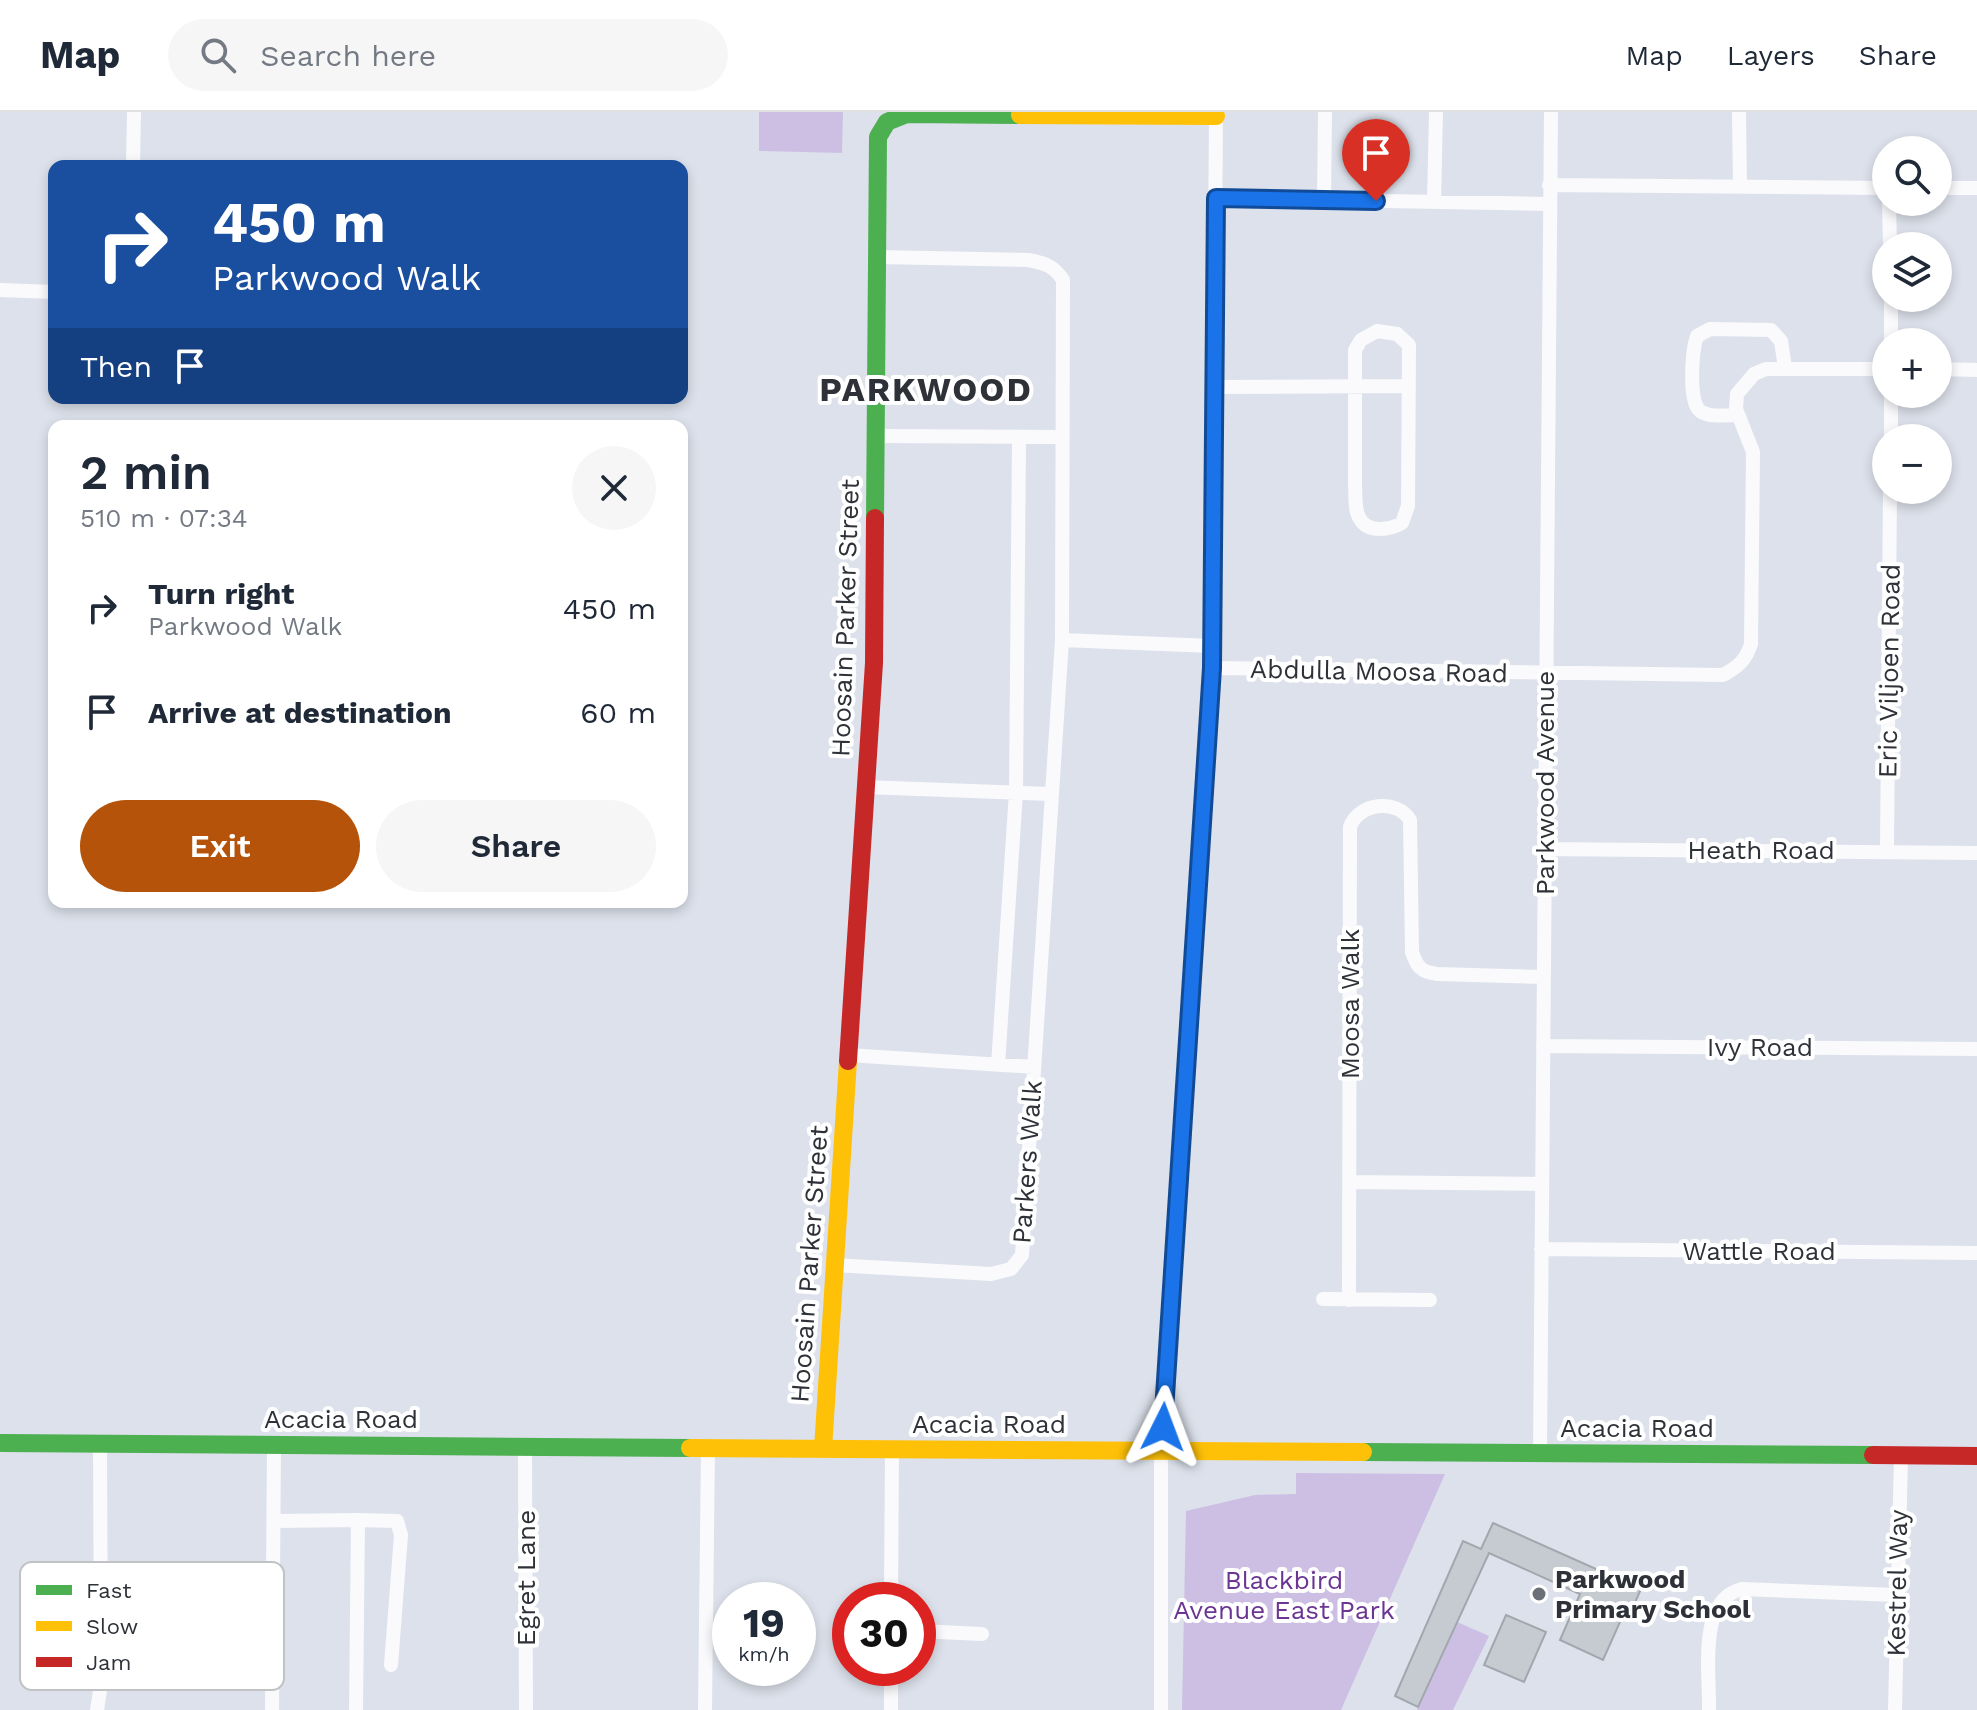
<!DOCTYPE html>
<meta charset="utf-8">
<style>
:root{--surface:#fff;--page:#f6f6f7;--text:#1f2937;--muted:#747a83;--line:#e0e1e3;--accent:#b45309}
body{margin:0;font-family:"Work Sans",sans-serif;background:var(--page);color:var(--text);height:100vh;display:flex;flex-direction:column;font-size:30px;white-space:nowrap}
*{box-sizing:border-box;margin:0}
p{font-size:26px;color:var(--muted)}
.icon{flex:none;width:44px;height:44px;fill:none;stroke:currentColor;stroke-width:2;stroke-linecap:round;stroke-linejoin:round}
.map{position:relative;flex:1;overflow:hidden}
.panel{position:absolute;left:48px;top:308px;width:640px;height:488px;display:flex;flex-direction:column;background:var(--surface);border-radius:16px;box-shadow:0 4px 12px #0003}
.panel>*{flex:none}
.top-card{position:absolute;left:48px;top:48px;width:640px;height:244px;border-radius:16px;box-shadow:0 4px 12px #0003;background:#1a4fa0;color:#fff;overflow:hidden}
.tools{position:absolute;left:1872px;top:24px;display:grid;gap:16px}
.tools a{display:grid;place-items:center;width:80px;height:80px;border-radius:50%;background:var(--surface);box-shadow:0 4px 12px #0003;font-size:40px}
.speed{position:absolute;left:712px;top:1470px;display:flex;gap:16px;font-size:40px;font-weight:700;text-align:center}
.speed>*{display:grid;place-content:center;width:104px;height:104px;border-radius:50%;background:var(--surface);box-shadow:0 4px 12px #0003;line-height:1}
.speed small{font-size:20px;font-weight:400}
.speed .limit{border:12px solid #d22;background:#fff;color:#111}
.pin{position:absolute;display:grid;place-items:center;width:68px;height:68px;color:#fff;margin:-82px -34px;border-radius:50% 50% 50% 0;rotate:-45deg;box-shadow:0 0 8px #0007}
.pin .icon{rotate:45deg}
.me{position:absolute;width:88px;margin:-44px;rotate:3deg;stroke-linejoin:round;filter:drop-shadow(0 0 6px #0008)}
.turn{display:flex;align-items:center;gap:28px;height:168px;padding:0 32px;font-size:36px}
.turn .icon{width:104px;height:104px;stroke-width:2.5}
.turn b{display:block;font-size:56px;line-height:68px}
.then{display:flex;align-items:center;height:76px;padding:0 32px;background:#0003;gap:16px;font-size:30px}
.round{display:grid;place-items:center;flex:none;width:84px;height:84px;border-radius:42px;background:var(--page)}
.head{display:flex;align-items:center;justify-content:space-between;height:136px;padding:0 32px}
h1{font-size:48px;font-weight:600;line-height:60px}
.primary-button{display:flex;gap:16px;margin-top:auto;padding:16px 32px}
.primary-button a{flex:1;height:92px;border-radius:48px;background:var(--accent);color:#fff;font-size:32px;font-weight:600;line-height:92px;text-align:center}
.primary-button a+a{background:var(--page);color:var(--text)}
ul{padding:0;list-style:none}
li{display:flex;align-items:center;gap:24px;height:104px;padding:0 32px}
li div{flex:1}
li b{display:block;font-size:30px}
li em{font-style:normal}
header{display:flex;align-items:center;gap:48px;box-sizing:border-box;height:112px;padding:0 40px;background:var(--surface);border-bottom:2px solid var(--line)}
header strong{font-size:38px}
nav{display:flex;gap:44px;margin-inline-start:auto;font-size:28px}
.search{width:560px;height:72px;background:var(--page);display:flex;align-items:center;gap:20px;box-sizing:border-box;padding:0 28px;border-radius:44px;color:var(--muted);font-size:30px}
.map>svg:first-child{display:block}
.green{fill:#cdbfe3}
.building{fill:#c6cbd2;stroke:#a2a7ae;stroke-width:2}
.lines{fill:none;stroke-linecap:round;stroke-linejoin:round}
.street{stroke:#fafafc;stroke-width:14}
.fast{stroke:#4caf50;stroke-width:18}
.slow{stroke:#ffc107;stroke-width:18}
.jam{stroke:#c62828;stroke-width:18}
.route-casing{stroke:#114b97;stroke-width:20}
.route{stroke:#1a73e8;stroke-width:14}
.poi-dot{fill:#6b6f77;stroke:#fff;stroke-width:3}
.labels{text-anchor:middle;dominant-baseline:central;stroke-width:8;stroke-linejoin:round;paint-order:stroke}
.street-label{font-size:26px;fill:#2e3238;stroke:#fff}
.poi-label{font-size:26px;font-weight:bold;fill:#2e3238;stroke:#fff;text-anchor:start}
.park-label{font-size:26px;fill:#6b3593;stroke:#fff}
.district-label{font-size:34px;font-weight:bold;letter-spacing:2px;fill:#2e3238;stroke:#fff}
.key{fill:#fff;stroke:#c0c2c3;stroke-width:2}
.key-label{font-size:22px;fill:#2e3238}
</style>
<header>
<strong>Map</strong>
<div class="search"><svg class="icon" aria-label="search" viewBox="0 0 24 24"><circle cx="10" cy="10" r="6"/><path d="M15 15l6 6"/></svg>Search here</div>
<nav><a>Map</a><a>Layers</a><a>Share</a></nav>
</header>
<div class="map">
<svg width="1977" height="1598" viewBox="0 0 1977 1598">
<rect width="100%" height="100%" fill="#dce1eb"/>
<path class="green" d="M759,0h84l-1,41 -83,-2z
M1296,1361l149,1 -104,236h-159l4,-199 69,-16 41,-1z
M1457,1510l32,14 -36,74h-36z"/>
<path class="building" d="M1493,1411l148,66 -12,27 -5,-3 -21,47 -43,-20 20,-46 -91,-41 -71,154 -23,-11 68,-155 18,8z
M1506,1503l40,17 -22,50 -40,-17z"/>
<g class="lines">
<path class="street" d="M1739,0l1,75
M133,54l1,-54
M1549,73l337,3
M1938,76h39
M1216,86l333,6
M1324,88l1,-88
M1434,90l2,-90
M1889,90l1,44
M0,178l54,2
M1891,186v44
M1377,219l20,3 12,11 -1,161 -6,17c-12,7 -34,10 -42,-4 -6,-9 -4,-23 -5,-33v-136l6,-10z
M1938,257l39,1
M1214,275l195,-1
M1738,303c-12,0 -28,3 -38,-4 -12,-9 -8,-61 -3,-75l13,-7 61,1 10,11 4,27
M876,324l186,1
M1891,326v-44
M1062,528l150,6
M1212,556l511,7c15,-8 23,-15 28,-31l2,-192 -17,-43 1,-15 17,-20 12,-5h120
M865,675l186,7
M1544,737l433,4
M1887,739l3,-361
M1543,934l434,3
M848,943l186,12
M998,953l18,-273 3,-355
M1349,1070l193,2
M1541,1137l436,4
M834,1153l157,9 20,-5 11,-14 40,-615 1,-360c-9,-14 -18,-17 -35,-20l-150,-3
M1323,1187l107,1
M1349,1188l1,-473c8,-24 47,-29 60,-7l2,132c5,15 9,20 25,22l106,3
M525,1334l1,264
M1540,1341l11,-1341
M358,1408l39,1 4,14 -10,130
M275,1409l83,-1 -2,190
M891,1488l1,-150
M918,1519l64,3
M97,1598l4,-26 -1,-241
M272,1598l2,-264
M705,1598l3,-263
M891,1598v-42
M1161,1598v-260l51,-782 4,-556
M1709,1598c1,-36 -12,-111 33,-121l154,6
M1895,1598l6,-254"/>
<path class="fast" d="M875,406l3,-381 9,-15 20,-8 113,1
M0,1331l690,5
M1363,1340l510,3"/>
<path class="slow" d="M1020,3l196,1
M690,1336l673,4
M823,1337l25,-388"/>
<path class="jam" d="M848,949l26,-398 1,-145
M1873,1343l104,1"/>
</g>
<g class="lines">
<g class="route-casing">
<path id="route" d="M1163,1315l49,-759 4,-470 160,3"/>
</g>
<use href="#route" class="route"/>
</g>
<circle class="poi-dot" cx="1539" cy="1482" r="8"/>
<g class="labels">
<g class="street-label">
<text transform="translate(845 506) rotate(-88)">Hoosain Parker Street</text>
<text transform="translate(1379 559) rotate(1)">Abdulla Moosa Road</text>
<text transform="translate(1889 559) rotate(-89)">Eric Viljoen Road</text>
<text transform="translate(1545 671) rotate(-90)">Parkwood Avenue</text>
<text x="1761" y="738">Heath Road</text>
<text transform="translate(1350 892) rotate(-90)">Moosa Walk</text>
<text x="1760" y="935">Ivy Road</text>
<text transform="translate(1027 1050) rotate(-86)">Parkers Walk</text>
<text x="1759" y="1139">Wattle Road</text>
<text transform="translate(809 1152) rotate(-86)">Hoosain Parker Street</text>
<text x="341" y="1307">Acacia Road</text>
<text x="989" y="1312">Acacia Road</text>
<text x="1637" y="1316">Acacia Road</text>
<text transform="translate(526 1466) rotate(-90)">Egret Lane</text>
<text transform="translate(1897 1471) rotate(-89)">Kestrel Way</text>
</g>
<g class="poi-label">
<text x="1555" y="1467">Parkwood<tspan x="1555" dy="30">Primary School</tspan></text>
</g>
<g class="park-label">
<text x="1284" y="1468">Blackbird<tspan x="1284" dy="30">Avenue East Park</tspan></text>
</g>
<g class="district-label">
<text x="926" y="277">PARKWOOD</text>
</g>
</g>
<rect x="20" y="1450" width="264" height="128" rx="12" class="key"/>
<rect x="36" y="1473" width="36" height="10" fill="#4caf50"/>
<rect x="36" y="1509" width="36" height="10" fill="#ffc107"/>
<rect x="36" y="1545" width="36" height="10" fill="#c62828"/>
<g class="key-label">
<text x="86" y="1486">Fast</text>
<text x="86" y="1522">Slow</text>
<text x="86" y="1558">Jam</text>
</g>
</svg>
<div class="tools">
<a><svg class="icon" aria-label="search" viewBox="0 0 24 24"><circle cx="10" cy="10" r="6"/><path d="M15 15l6 6"/></svg></a>
<a><svg class="icon" aria-label="layers" viewBox="0 0 24 24"><path d="M12 4l9 5-9 5-9-5zM3 14l9 5 9-5"/></svg></a>
<a>+</a>
<a>−</a>
</div>
<div class="speed"><div>19<small>km/h</small></div><div class="limit">30</div></div>
<div class="pin" style="left:1376px;top:89px;background:#d93025"><svg class="icon" aria-label="arrive" viewBox="0 0 24 24"><path d="M6 21V4h12l-3 4 3 4H6"/></svg></div>
<svg class="me" style="left:1163px;top:1315px" viewBox="-20 -20 40 40"><path d="M0-17L14 15 0 8-14 15z" fill="#1a73e8" stroke="#fff" stroke-width="4"/></svg>
<div class="top-card">
<div class="turn"><svg class="icon" aria-label="right" viewBox="0 0 24 24"><path d="M7 20v-9h11M14 6l5 5-5 5"/></svg><div><b>450 m</b>Parkwood Walk</div></div>
<div class="then">Then<svg class="icon" aria-label="arrive" viewBox="0 0 24 24"><path d="M6 21V4h12l-3 4 3 4H6"/></svg></div>
</div>
<section class="panel">
<div class="head"><div><h1>2 min</h1><p>510 m · 07:34</p></div><a class="round"><svg class="icon" aria-label="close" viewBox="0 0 24 24"><path d="M6 6l12 12M18 6L6 18"/></svg></a></div>
<ul>
<li><svg class="icon" aria-label="right" viewBox="0 0 24 24"><path d="M7 20v-9h11M14 6l5 5-5 5"/></svg><div><b>Turn right</b><p>Parkwood Walk</p></div><em>450 m</em></li>
<li><svg class="icon" aria-label="arrive" viewBox="0 0 24 24"><path d="M6 21V4h12l-3 4 3 4H6"/></svg><div><b>Arrive at destination</b></div><em>60 m</em></li>
</ul>
<div class="primary-button"><a>Exit</a><a>Share</a></div>
</section>
</div>
